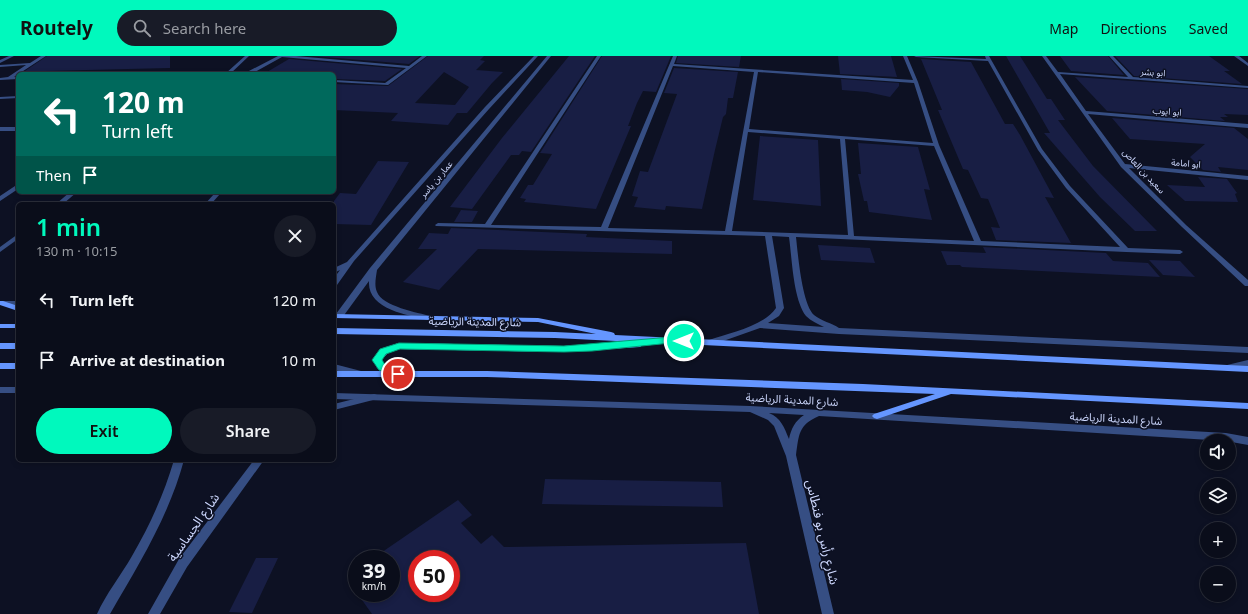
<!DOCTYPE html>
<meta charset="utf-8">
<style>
:root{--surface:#0a0d1a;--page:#181b27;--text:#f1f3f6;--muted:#999ca2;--line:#2a2d39;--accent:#00f9bd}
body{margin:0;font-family:"Noto Sans","Noto Sans Arabic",sans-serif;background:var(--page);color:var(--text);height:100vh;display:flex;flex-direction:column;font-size:15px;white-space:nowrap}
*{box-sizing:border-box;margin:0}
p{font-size:13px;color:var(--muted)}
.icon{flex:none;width:22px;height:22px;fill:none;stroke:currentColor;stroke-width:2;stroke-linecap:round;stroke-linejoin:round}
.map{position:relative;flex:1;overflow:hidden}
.side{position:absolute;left:16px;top:146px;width:320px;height:260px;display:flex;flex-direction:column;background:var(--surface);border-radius:6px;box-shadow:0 2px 6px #0003,0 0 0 1px var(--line)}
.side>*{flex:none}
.guide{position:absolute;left:16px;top:16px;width:320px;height:122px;border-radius:6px;box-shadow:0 2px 6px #0003,0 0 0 1px var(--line);background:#00695c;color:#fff;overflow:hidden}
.tools{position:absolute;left:1200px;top:378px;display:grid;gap:8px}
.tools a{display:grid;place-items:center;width:36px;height:36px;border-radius:50%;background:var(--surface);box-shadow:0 2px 6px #0003,0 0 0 1px var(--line);font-size:20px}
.speed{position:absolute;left:348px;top:494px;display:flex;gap:8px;font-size:20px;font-weight:700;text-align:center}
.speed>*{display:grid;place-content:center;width:52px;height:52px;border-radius:50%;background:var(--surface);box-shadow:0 2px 6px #0003,0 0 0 1px var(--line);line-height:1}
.speed small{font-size:10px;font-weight:400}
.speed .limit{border:6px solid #d22;background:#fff;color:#111}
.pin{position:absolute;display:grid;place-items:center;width:34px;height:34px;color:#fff;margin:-17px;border:2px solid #fff;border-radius:50%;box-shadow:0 1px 4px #0007}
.me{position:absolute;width:44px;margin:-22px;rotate:270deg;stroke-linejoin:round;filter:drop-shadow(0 0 3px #0008)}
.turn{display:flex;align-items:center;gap:14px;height:84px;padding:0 20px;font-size:18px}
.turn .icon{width:52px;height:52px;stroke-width:2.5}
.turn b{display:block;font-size:28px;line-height:34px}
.then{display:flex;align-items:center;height:38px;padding:0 20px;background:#0003;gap:8px;font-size:15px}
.round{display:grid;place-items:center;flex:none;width:42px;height:42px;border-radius:21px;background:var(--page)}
.overview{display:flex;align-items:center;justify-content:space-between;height:68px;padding:0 20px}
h1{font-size:24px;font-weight:600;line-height:30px;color:var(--accent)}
.action{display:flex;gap:8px;margin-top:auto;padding:8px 20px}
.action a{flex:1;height:46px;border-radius:24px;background:var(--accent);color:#111;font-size:16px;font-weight:600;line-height:46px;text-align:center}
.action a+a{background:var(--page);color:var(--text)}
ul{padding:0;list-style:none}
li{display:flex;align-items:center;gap:12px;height:60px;padding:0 20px}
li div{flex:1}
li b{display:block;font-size:15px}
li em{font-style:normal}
header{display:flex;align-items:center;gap:24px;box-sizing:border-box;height:56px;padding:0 20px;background:var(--accent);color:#111}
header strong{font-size:19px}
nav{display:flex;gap:22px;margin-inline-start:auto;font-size:14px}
.search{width:280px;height:36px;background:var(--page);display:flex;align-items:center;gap:10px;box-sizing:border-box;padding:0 14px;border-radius:22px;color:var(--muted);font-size:15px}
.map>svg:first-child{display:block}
.building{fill:#181e44;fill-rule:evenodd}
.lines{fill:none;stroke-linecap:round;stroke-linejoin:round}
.minor{fill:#364e83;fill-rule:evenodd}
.tertiary{fill:#364e83;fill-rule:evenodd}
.secondary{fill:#6596ff;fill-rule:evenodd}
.route{fill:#00f9bd;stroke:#00a27b}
.labels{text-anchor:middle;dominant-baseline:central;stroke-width:3;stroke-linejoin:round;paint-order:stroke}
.far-street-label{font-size:9px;fill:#ced9ff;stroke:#0d1123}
.street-label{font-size:11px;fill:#ced9ff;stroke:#0d1123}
.near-street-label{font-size:13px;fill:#ced9ff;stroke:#0d1123}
</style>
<header>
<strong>Routely</strong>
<div class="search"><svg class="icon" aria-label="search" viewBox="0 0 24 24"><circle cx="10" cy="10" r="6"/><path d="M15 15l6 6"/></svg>Search here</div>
<nav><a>Map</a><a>Directions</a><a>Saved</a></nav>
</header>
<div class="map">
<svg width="1248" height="558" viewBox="0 0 1248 558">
<rect width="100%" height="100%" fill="#0d1123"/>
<path class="building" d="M47,0h123v12l-124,3 -24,2z
M313,0h107l-11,8z
M428,0h56l-4,4 5,1 -9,9 27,2 -11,11 -25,30h-10l-9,12 -57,-4 7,-8 -64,-3v-26l54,2zM444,16l25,15 -14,18 -40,-2z
M569,0h26l-64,96 -9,-1 -3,4h-8l-39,54 -22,-2 52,-69z
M602,0h69l-15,36 -13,-1 -6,12 -9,23h3l-35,83 -72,-7 2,-3 -6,-1 8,-13h5l19,-31 -12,-1z
M678,0h63l-2,11 -63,-4z
M838,0h53l6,21 -57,-3z
M1006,0h14l27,43h4l14,21h-7l35,46 64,65h-22l-35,-34 -56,-64h6z
M1060,0h48l16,19 -53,-4z
M1115,0h94l21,15h-6l18,13 -108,-8z
M289,3l113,10 -17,12 -51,-2v-5h-39l-28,-2z
M921,3l50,3 34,62h8l7,11 34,63 -9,-1 26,46 -75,-3 -5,-13 9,1 -12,-29 -7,-1 -13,-28 -5,-1 -25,-59h4z
M674,12l64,4 -5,26h-5l-2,16 -3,3 -8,33 -13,59 -36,-3 -1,4 -31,-3 4,-10 -6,-1 8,-25 8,1 29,-78 -13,-1z
M1075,21l173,12v26l-24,-1 4,3h-8l5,4 -118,-10z
M841,23l58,4v3l-9,11 -23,-5 -25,-2z
M1112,62l122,10 14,11v31l-30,-3 3,5 -18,-2 -13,-13 15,-13 -75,-5z
M760,80l58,4 3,66 -68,-6z
M858,87l60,4 12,43 -6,-1 8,31 -63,-8 -2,-11h-3l-6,-27h3z
M378,105l31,1 -38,63 -37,-1v-23l6,-8 16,1z
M1198,121l29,2 10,14 -2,1 3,8 -53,-1 -18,-16 38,2z
M461,154l17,1 -6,11h-18z
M451,172l136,6 -1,3 86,4v13l-194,-5 -39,41 -36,-8 34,-33h-19l11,-16 19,1z
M818,189l52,3 5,15 -54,-3z
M983,191l123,6 7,8 35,2 12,14 -198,-10 -2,-2h-13l-6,-14 45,2z
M1149,204l31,1 15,16 -32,-2z
M545,423l176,3 2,25 -181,-3z
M458,444l14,15 -11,8 20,21 11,-9 12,12 242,-4 13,71h-387l-15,-21h34v-34h-19zM417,503h34v34h-34z
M256,502h22l-26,55 -23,-1z"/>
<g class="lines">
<path class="minor" d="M9,0h5l-14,7v-3z
M41,0h5l-32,21h4v2l-18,1v-2l8,-1 18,-12 -26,2v-2l30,-2z
M278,0h18l113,10 13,-10h5l-39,29 -54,-3v-2l51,3 21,-15 -124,-11 -29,16 3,1 -29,-1 2,-1h18z
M597,0h4l-110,169 110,2 72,-171h4l-3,8 239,16 -10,-24h4l11,26 21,63 42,96 139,6 -54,-59 -28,-38 -50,-89 -72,-4 -2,-1 72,3 -1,-3h4l53,93 28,37 58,62 52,2 3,2 -3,2 -54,-2 -330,-15c2,18 6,67 18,78 7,6 18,8 25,13l409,19v6l-409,-19 -79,-6 -48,17 -4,-3 1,-2c20,-7 55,-14 67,-32l-11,-72 -329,-10 -1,-1 3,-2 47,1zM673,10l81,6 -29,159 -117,-3zM758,16l156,11 19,60 -184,-14zM748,76l92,7 8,96 -116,-4zM845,83l89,7 40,95 -120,-5zM772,180l17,1c3,21 4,62 17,79 5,5 12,8 18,11l-56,-4 11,-7 5,-8z
M1042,0h4l12,16 70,5 -19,-21h4l20,21 115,9v2l-188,-14 26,37 162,13v4l-160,-14 37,50 123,12v4l-119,-12 57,57 62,55v6h-3l-63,-59 -61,-60z
M1234,0h5l9,7v3z
M18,40v2l-18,1v-2z
M0,71h18v4h-18z
M18,128v5l-18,12v-5z
M213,136h6l1,2 -9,10h-6l9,-10z
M1248,304v6l-18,4 -4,-3 1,-2z
M0,331h18v6h-18z
M334,337l416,13 476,27 22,4v8l-22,-4 -407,-25c-21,9 -20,19 -23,39l38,159h-12l-36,-158 -12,-30 -6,-6 -18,-8 -416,-13zM769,357l35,2c-9,6 -13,14 -15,24 -5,-12 -8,-21 -20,-26z"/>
<path class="tertiary" d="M245,0h4l-19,18h-5z
M534,0h4l-49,53 -135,152 -17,24h-3v-7l6,-8 -6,3v-5l13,-6 138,-155z
M547,0h4l-174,214c-1,7 -3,16 0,22 5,14 41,21 54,24l1,2 -1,2h-3c-21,-5 -61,-11 -59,-39l-27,37h-6l-1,-2 1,-2 34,-46z
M70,136h7l-14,12h-7z
M18,178v5l-18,13v-5z
M0,245h18v4h-18z
M334,308l27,7 1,2 -4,3 -24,-6z
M374,338l3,1 1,2 -1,2 -43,11v-6z
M174,404h10c-15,56 -45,104 -74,154h-13c9,-20 24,-39 35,-58 18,-31 32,-62 42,-96z
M254,404h10l-77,107 -27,47h-12l31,-55z"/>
<path class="secondary" d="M3,245l15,5v5l-18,-6v-4z
M334,258l204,4 73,14 3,1 1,2 633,31v6l-606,-30 2,2 -4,3 -77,5 -164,-3 -10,3 -7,7 2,5 13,7h90l376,13 385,19v6l-297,-15 -74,25 -3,-1 -2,-2 2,-2 61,-20 -448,-17h-153v-6h50l-7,-3 -3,-10 9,-10 16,-5 164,3 73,-4 -81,-4 -221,-4v-6l221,4 41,2 -58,-12 -204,-4z
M0,268h18v4h-18z
M0,287h18v6h-18z
M0,307h18v6h-18z"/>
</g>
<path class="route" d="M671,281l13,1 5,3 -5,3 -13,-1 -79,8 -28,1 -164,-3 -14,5 -4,6 4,6 16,6 1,2 -5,3 -19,-7 -7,-10 8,-11 19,-6 165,3z"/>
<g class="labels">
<g class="far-street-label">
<text transform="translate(1153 16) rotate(4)">ابو بشر</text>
<text transform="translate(1167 55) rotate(5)">ابو ايوب</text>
<text transform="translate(1186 107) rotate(5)">ابو امامة</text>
<text transform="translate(1144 115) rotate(47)">سعيد بن العاص</text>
<text transform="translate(436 123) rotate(-50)">عمار بن ياسر</text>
</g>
<g class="street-label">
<text transform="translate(475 265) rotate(1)">شارع المدينة الرياضية</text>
<text transform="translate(792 343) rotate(3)">شارع المدينة الرياضية</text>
<text transform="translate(1116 362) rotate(3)">شارع المدينة الرياضية</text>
</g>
<g class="near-street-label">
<text transform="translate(193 471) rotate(-55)">شارع الجساسية</text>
<text transform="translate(823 476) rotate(77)">شارع رأس بو فنطاس</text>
</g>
</g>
</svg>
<div class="tools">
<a><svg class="icon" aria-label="sound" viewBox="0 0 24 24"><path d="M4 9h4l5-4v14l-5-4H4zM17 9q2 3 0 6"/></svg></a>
<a><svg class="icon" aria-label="layers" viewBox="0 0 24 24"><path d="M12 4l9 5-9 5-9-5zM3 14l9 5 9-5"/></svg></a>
<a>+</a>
<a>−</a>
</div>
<div class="speed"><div>39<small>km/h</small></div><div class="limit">50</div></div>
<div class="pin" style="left:398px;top:318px;background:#d93025"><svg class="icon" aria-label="arrive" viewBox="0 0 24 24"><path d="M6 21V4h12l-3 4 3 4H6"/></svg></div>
<svg class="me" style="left:684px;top:285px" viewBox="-20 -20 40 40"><circle r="17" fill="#00f9bd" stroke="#fff" stroke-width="3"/><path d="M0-11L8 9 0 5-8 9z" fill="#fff"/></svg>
<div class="guide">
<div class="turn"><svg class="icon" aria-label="left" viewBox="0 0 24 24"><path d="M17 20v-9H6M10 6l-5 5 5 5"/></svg><div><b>120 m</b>Turn left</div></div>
<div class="then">Then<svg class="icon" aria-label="arrive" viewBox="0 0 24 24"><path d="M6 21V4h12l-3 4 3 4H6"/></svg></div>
</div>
<section class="side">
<div class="overview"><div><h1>1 min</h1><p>130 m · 10:15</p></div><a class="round"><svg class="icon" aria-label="close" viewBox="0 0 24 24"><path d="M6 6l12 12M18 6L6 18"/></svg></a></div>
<ul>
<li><svg class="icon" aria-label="left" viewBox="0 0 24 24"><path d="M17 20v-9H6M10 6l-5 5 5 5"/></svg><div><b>Turn left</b></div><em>120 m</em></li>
<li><svg class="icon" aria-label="arrive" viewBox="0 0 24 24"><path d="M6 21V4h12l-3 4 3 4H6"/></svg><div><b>Arrive at destination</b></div><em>10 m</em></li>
</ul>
<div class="action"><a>Exit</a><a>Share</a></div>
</section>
</div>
